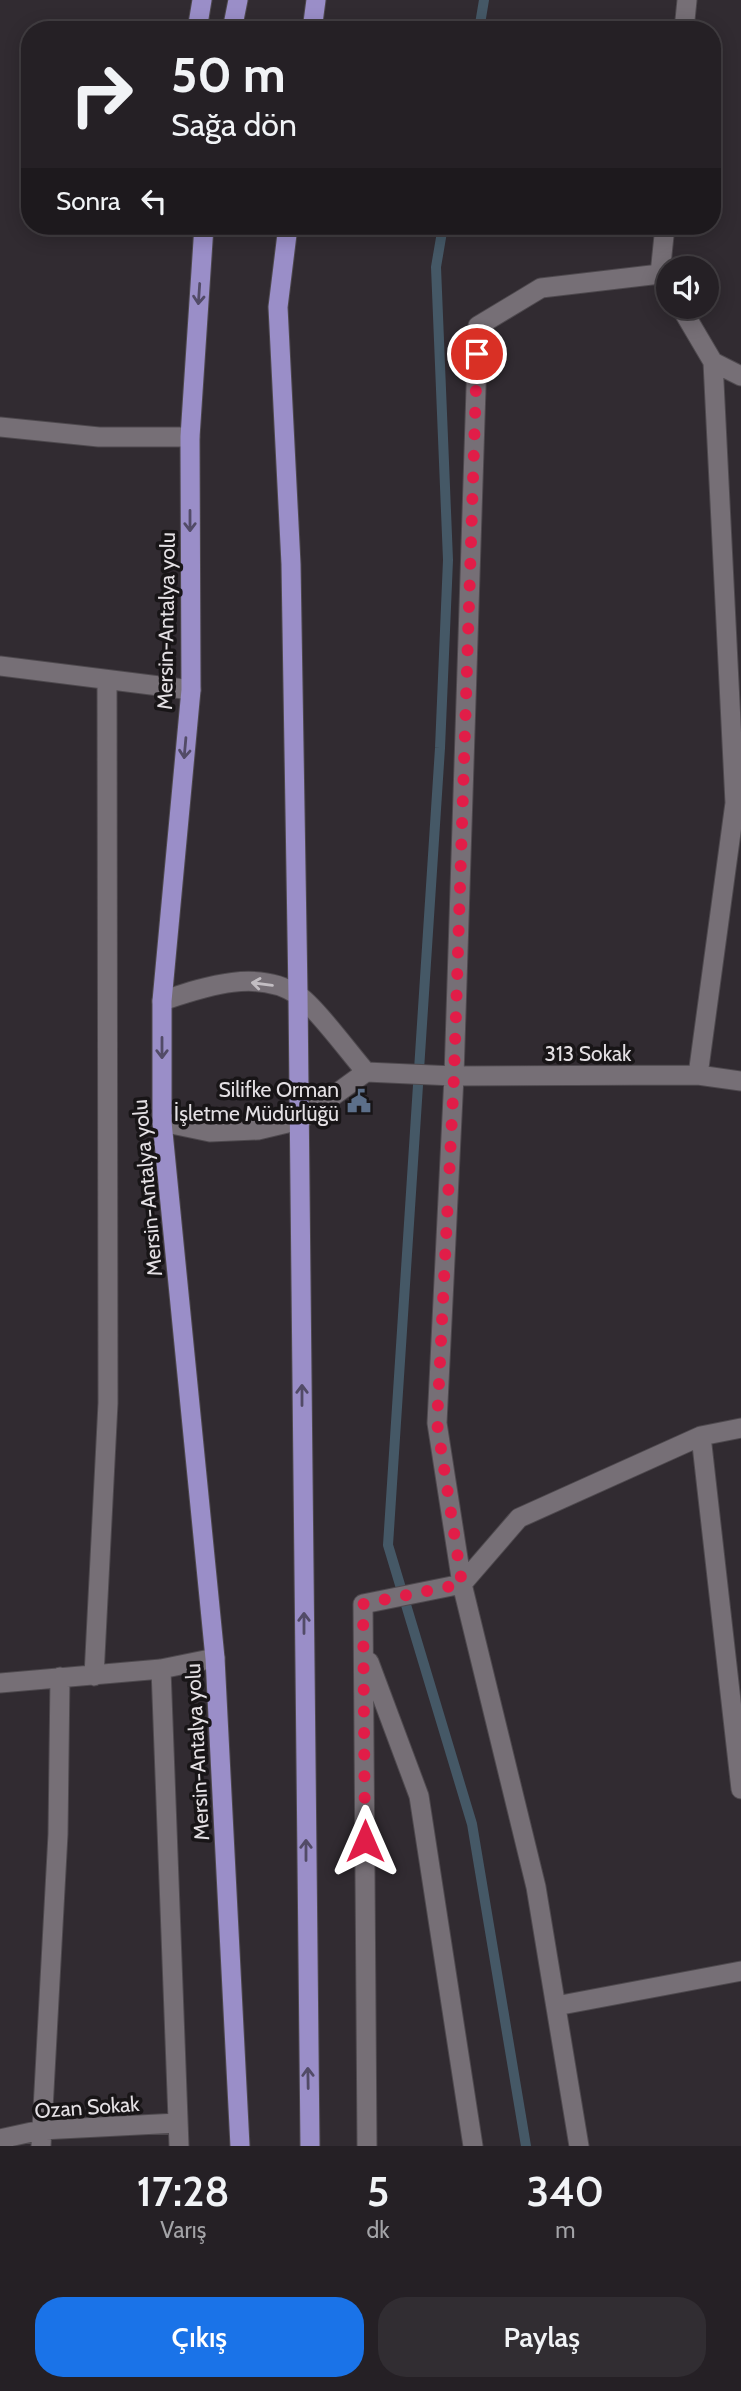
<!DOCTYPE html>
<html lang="tr">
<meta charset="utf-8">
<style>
:root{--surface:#252025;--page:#312d32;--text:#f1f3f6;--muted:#a3a3a7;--line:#423e42;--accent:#1a73e8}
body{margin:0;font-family:Cabin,sans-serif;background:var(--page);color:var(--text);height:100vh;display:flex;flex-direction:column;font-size:26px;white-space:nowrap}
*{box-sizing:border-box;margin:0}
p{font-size:23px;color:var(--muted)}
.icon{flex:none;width:38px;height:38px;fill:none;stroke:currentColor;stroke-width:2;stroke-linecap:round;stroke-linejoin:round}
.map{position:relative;height:2146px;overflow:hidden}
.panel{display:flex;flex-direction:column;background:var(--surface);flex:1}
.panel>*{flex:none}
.guide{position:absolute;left:21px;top:21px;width:700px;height:214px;border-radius:28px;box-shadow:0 4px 18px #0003,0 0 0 2px var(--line);background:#252025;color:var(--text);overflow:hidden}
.controls{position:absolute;left:656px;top:256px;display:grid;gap:14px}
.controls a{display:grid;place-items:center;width:63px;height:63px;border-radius:50%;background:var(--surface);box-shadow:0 4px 18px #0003,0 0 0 2px var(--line);font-size:35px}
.pin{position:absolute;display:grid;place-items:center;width:60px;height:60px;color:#fff;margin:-30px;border:4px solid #fff;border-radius:50%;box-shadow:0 2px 7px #0007}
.me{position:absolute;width:77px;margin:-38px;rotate:0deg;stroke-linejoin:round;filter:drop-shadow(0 0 5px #0008)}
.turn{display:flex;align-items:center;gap:24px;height:147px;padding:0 35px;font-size:32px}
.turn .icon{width:91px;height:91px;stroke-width:2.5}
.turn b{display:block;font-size:49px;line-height:60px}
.then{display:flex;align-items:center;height:66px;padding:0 35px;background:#0003;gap:14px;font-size:26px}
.eta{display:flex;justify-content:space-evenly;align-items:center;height:119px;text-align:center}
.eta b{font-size:42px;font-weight:600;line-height:49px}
.button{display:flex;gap:14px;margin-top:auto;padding:14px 35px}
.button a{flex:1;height:80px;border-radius:28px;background:var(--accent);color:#fff;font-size:28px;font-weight:600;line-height:80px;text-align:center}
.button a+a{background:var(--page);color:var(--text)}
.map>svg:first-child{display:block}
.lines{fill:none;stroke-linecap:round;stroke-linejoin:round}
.stream{stroke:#455866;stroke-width:10}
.minor-casing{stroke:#4e494e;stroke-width:21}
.trunk-casing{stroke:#4e494e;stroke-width:21}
.minor{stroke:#766f76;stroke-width:19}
.trunk{stroke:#9a8ec8;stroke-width:19}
.oneway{stroke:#524b67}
.oneway2{stroke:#c3bec3}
.route{stroke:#e11d48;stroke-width:12;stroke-dasharray:0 21.6}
.labels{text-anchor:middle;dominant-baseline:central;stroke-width:7;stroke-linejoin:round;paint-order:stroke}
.street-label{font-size:21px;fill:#e4e0e4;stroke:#181517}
.poi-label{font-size:21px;fill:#e4e0e4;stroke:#181517;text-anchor:end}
</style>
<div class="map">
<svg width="741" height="2146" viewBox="0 0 741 2146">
<rect width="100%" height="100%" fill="#312b31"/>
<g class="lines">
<path class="stream" d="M479,30l5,-30
M443,226l-7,41 12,293 -8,188 -52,797 84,279 54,322"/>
<g class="minor-casing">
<path id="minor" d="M684,30l3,-30
M665,226l-5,48 8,13
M680,306l33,56 28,14
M0,427l99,10h91
M0,666l191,24
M162,1001c42,-14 95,-33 136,-6 17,11 53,60 68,77
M698,1075l37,-272 -22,-441
M162,1122l48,10 48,-2 42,-10 66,-48 88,4 244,-1 43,6
M701,1436l40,353
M369,1662l50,134 54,350
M161,1669l18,477
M94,1676l14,-273 -1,-723
M0,1683l161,-14 54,-11
M556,2006l185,-35
M0,2139l41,-9 137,-7
M41,2146l17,-312 2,-157
M367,2146l-4,-542 99,-20 57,-66 182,-82 40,-8
M579,2146l-43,-259 -74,-303 -25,-161 17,-347 24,-750 63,-38 119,-14"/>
</g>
<g class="trunk-casing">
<path id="trunk" d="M197,30l5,-30
M232,30l6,-30
M312,30l4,-30
M204,226l-14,211 1,253 -29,311v121l53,536 25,488
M288,226l-10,81 13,257 7,431 12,1151"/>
</g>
<use href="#minor" class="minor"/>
<use href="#trunk" class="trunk"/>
</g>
<defs><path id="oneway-shaft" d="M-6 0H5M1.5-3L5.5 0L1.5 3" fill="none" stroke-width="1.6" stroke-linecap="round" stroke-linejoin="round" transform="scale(1.75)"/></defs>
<g class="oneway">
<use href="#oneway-shaft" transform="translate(199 294) rotate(94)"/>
<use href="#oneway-shaft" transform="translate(190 521) rotate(90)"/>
<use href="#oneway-shaft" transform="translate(185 748) rotate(95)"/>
<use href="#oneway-shaft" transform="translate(162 1048) rotate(90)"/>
<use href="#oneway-shaft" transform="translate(302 1395) rotate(-90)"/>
<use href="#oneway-shaft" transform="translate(304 1623) rotate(-90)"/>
<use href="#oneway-shaft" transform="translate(306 1850) rotate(-90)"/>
<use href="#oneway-shaft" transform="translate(308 2078) rotate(-91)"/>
</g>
<use class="oneway2" href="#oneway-shaft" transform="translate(262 984) rotate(-173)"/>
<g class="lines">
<path class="route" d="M365,1841l-2,-237 99,-20 -25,-161 17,-347 23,-722"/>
</g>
<defs>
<g id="civic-bare" transform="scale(1.89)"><path d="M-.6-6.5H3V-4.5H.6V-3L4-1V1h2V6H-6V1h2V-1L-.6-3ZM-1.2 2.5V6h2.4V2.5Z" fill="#5c6f8a" stroke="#181517" stroke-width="2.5" paint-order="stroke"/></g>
</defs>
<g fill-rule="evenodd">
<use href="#civic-bare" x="359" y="1101"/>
</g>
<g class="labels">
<g class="street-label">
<text transform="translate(166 621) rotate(-89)">Mersin-Antalya yolu</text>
<text x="588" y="1053">313 Sokak</text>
<text transform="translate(147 1188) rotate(-95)">Mersin-Antalya yolu</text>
<text transform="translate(197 1752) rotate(-93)">Mersin-Antalya yolu</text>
<text transform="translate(87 2107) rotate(-4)">Ozan Sokak</text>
</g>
<g class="poi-label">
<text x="339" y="1089">Silifke Orman<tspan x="339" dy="24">İşletme Müdürlüğü</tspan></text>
</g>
</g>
</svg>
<div class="controls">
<a><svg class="icon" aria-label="sound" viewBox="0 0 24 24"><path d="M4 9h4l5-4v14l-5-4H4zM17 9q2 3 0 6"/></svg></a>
</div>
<div class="pin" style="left:477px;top:354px;background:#d93025"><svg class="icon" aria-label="arrive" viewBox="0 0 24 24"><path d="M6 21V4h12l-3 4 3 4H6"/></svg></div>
<svg class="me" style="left:365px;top:1841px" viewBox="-20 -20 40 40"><path d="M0-17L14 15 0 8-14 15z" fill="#e11d48" stroke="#fff" stroke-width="4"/></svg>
<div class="guide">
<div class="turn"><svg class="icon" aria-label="right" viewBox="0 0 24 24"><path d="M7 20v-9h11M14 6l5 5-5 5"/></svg><div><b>50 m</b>Sağa dön</div></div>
<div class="then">Sonra<svg class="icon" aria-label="left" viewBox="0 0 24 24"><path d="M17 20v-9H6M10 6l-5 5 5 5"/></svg></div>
</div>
</div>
<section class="panel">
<div class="eta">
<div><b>17:28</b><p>Varış</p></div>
<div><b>5</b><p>dk</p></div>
<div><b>340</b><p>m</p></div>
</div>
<div class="button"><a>Çıkış</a><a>Paylaş</a></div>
</section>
